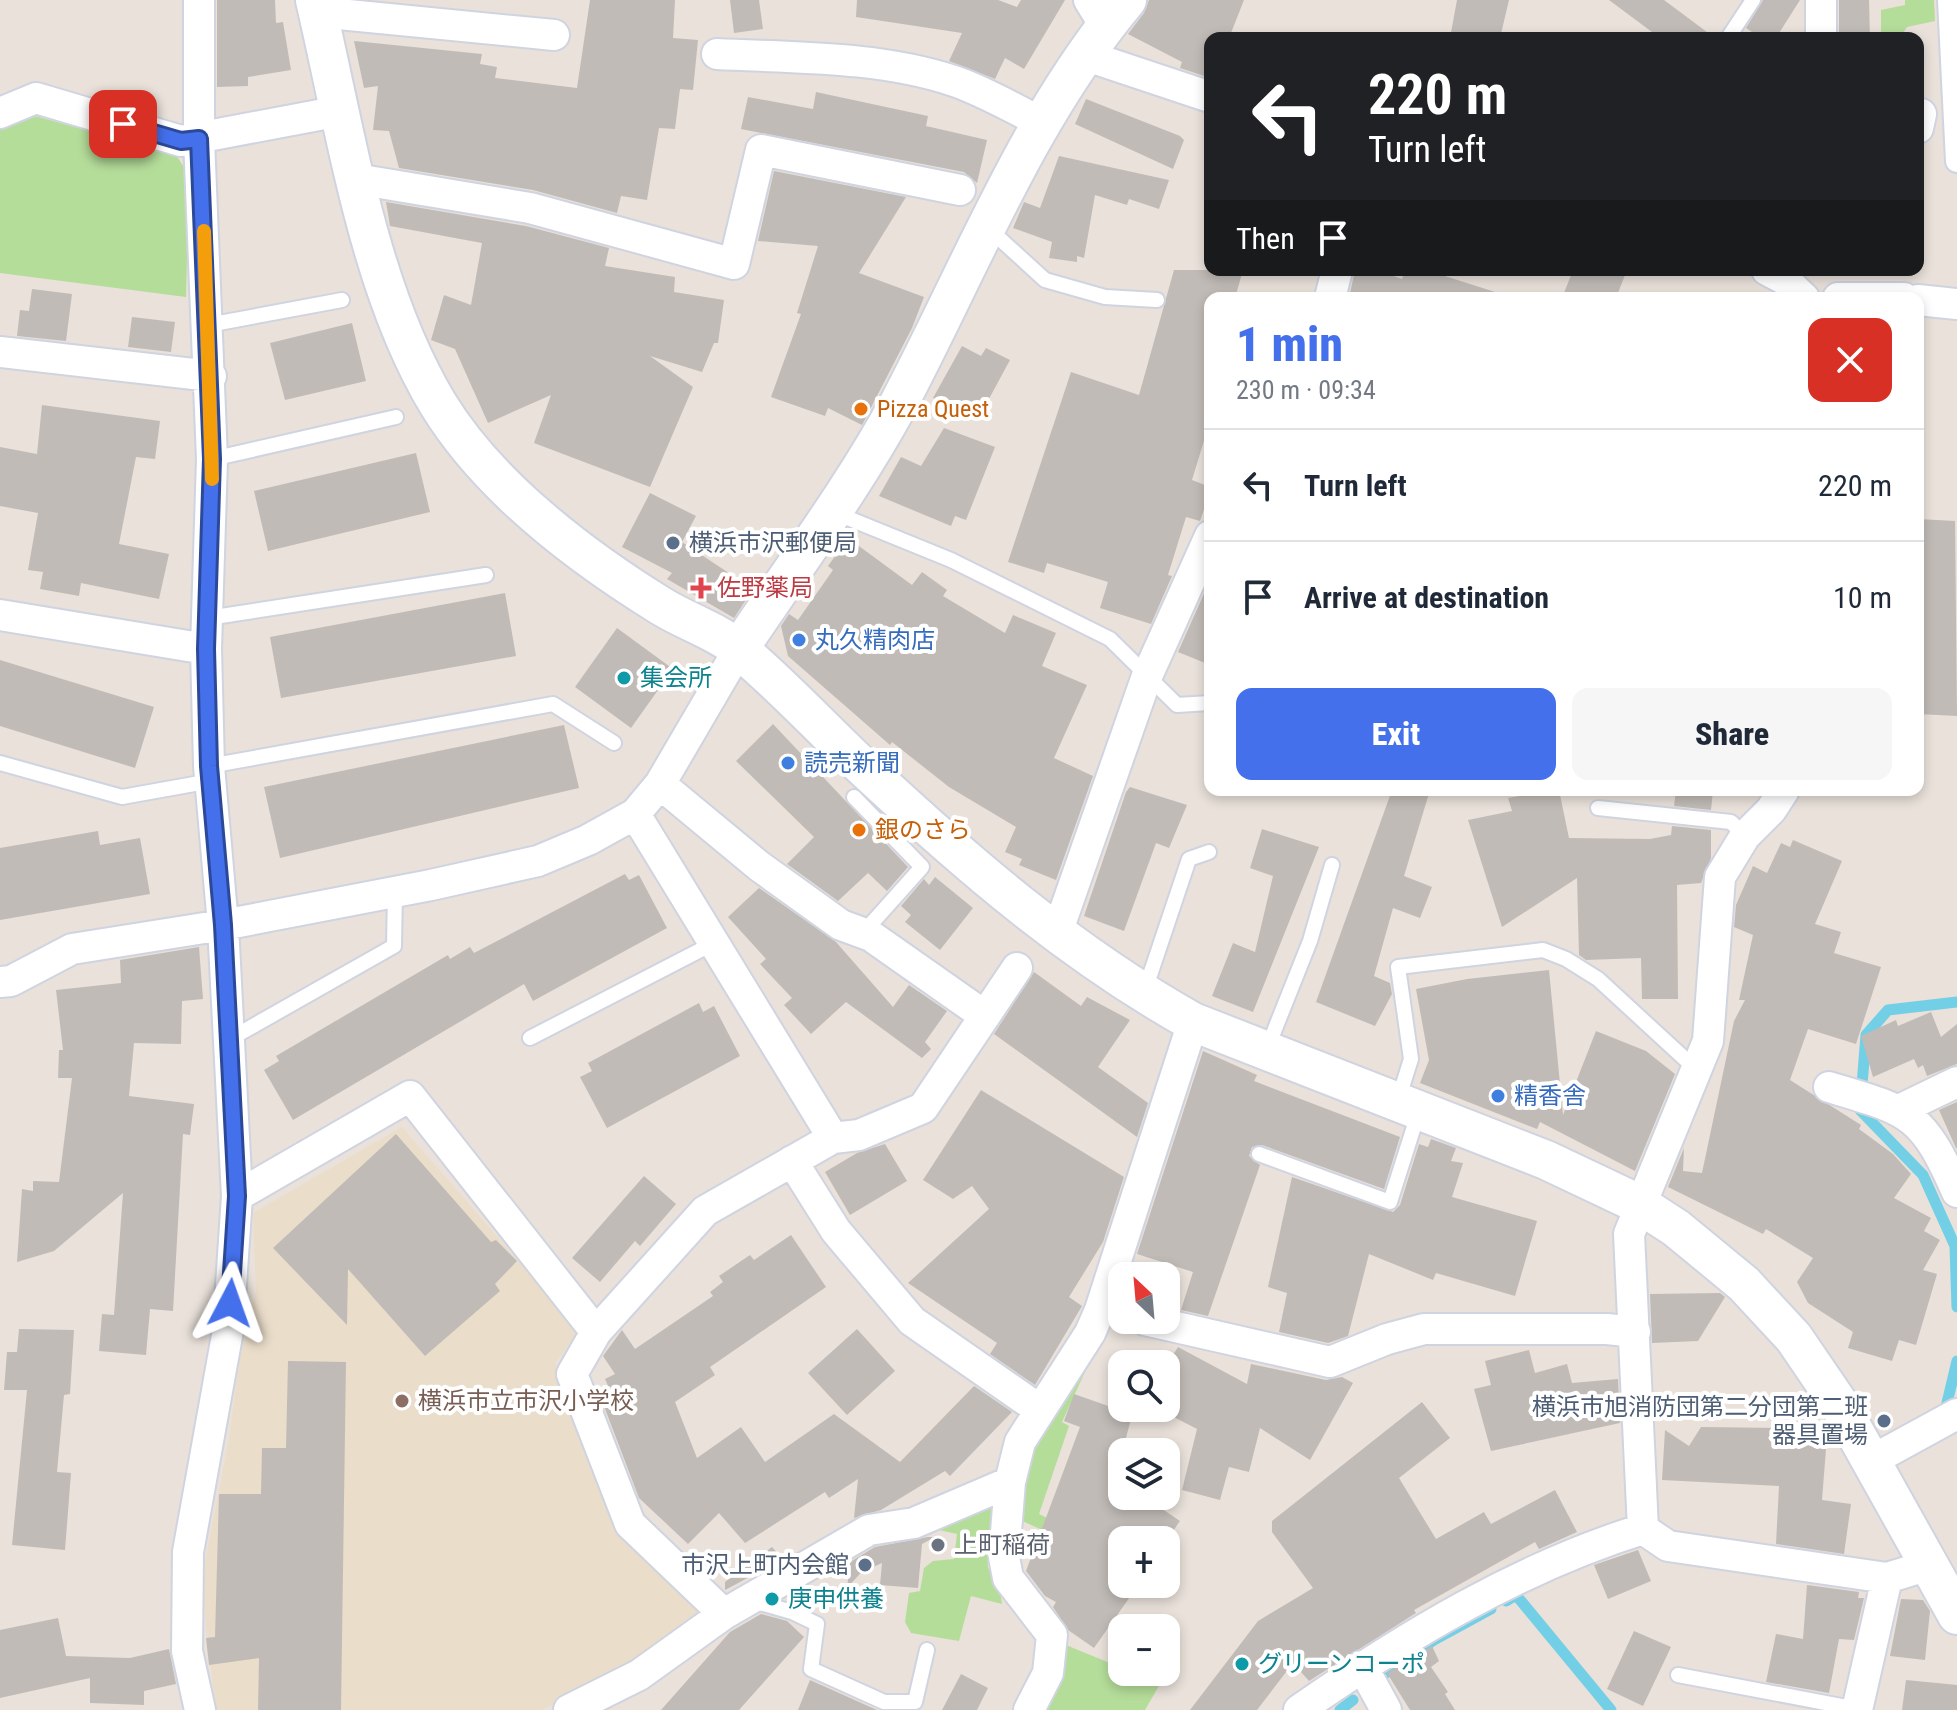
<!DOCTYPE html>
<meta charset="utf-8">
<style>
:root{--surface:#fff;--page:#f6f6f7;--text:#1f2937;--muted:#747a83;--line:#e0e1e3;--accent:#4470ec}
body{margin:0;font-family:"Roboto Condensed","Noto Sans JP",sans-serif;background:var(--page);color:var(--text);height:100vh;display:flex;flex-direction:column;font-size:30px;white-space:nowrap}
*{box-sizing:border-box;margin:0}
p{font-size:26px;color:var(--muted)}
.icon{flex:none;width:44px;height:44px;fill:none;stroke:currentColor;stroke-width:2;stroke-linecap:round;stroke-linejoin:round}
.map{position:relative;flex:1;overflow:hidden}
.drawer{position:absolute;left:1204px;top:292px;width:720px;height:504px;display:flex;flex-direction:column;background:var(--surface);border-radius:16px;box-shadow:0 4px 12px #0003}
.drawer>*{flex:none}
.hud{position:absolute;left:1204px;top:32px;width:720px;height:244px;border-radius:16px;box-shadow:0 4px 12px #0003;background:#202124;color:#fff;overflow:hidden}
.needle{width:52px;rotate:334deg}
.tools{position:absolute;left:1108px;top:1262px;display:grid;gap:16px}
.tools a{display:grid;place-items:center;width:72px;height:72px;border-radius:16px;background:var(--surface);box-shadow:0 4px 12px #0003;font-size:40px}
.pin{position:absolute;display:grid;place-items:center;width:68px;height:68px;color:#fff;margin:-34px;border-radius:16px;box-shadow:0 4px 12px #0006}
.me{position:absolute;width:88px;margin:-44px;rotate:4deg;stroke-linejoin:round;filter:drop-shadow(0 0 6px #0008)}
.turn{display:flex;align-items:center;gap:28px;height:168px;padding:0 32px;font-size:36px}
.turn .icon{width:104px;height:104px;stroke-width:2.5}
.turn b{display:block;font-size:56px;line-height:68px}
.then{display:flex;align-items:center;height:76px;padding:0 32px;background:#0003;gap:16px;font-size:30px}
.round{display:grid;place-items:center;flex:none;width:84px;height:84px;border-radius:16px;background:var(--page)}
.head{display:flex;align-items:center;justify-content:space-between;height:136px;padding:0 32px}
h1{font-size:48px;font-weight:800;line-height:60px;color:var(--accent)}
.primary-button{display:flex;gap:16px;margin-top:auto;padding:16px 32px}
.primary-button a{flex:1;height:92px;border-radius:16px;background:var(--accent);color:#fff;font-size:32px;font-weight:800;line-height:92px;text-align:center}
.primary-button a+a{background:var(--page);color:var(--text)}
ul{padding:0;list-style:none}
li{display:flex;align-items:center;gap:24px;height:112px;padding:0 32px;border-top:2px solid var(--line)}
li div{flex:1}
li b{display:block;font-size:30px}
li em{font-style:normal}
.map>svg:first-child{display:block}
.education{fill:#eaddca}
.green{fill:#b5dd9a}
.lines{fill:none;stroke-linecap:round;stroke-linejoin:round}
.stream{stroke:#73cfe5;stroke-width:11}
.building{fill:#c1bbb7}
.service-casing{stroke:#cfd4e0;stroke-width:18}
.pedestrian-casing{stroke:#cfd4e0;stroke-width:26}
.minor-casing{stroke:#cfd4e0;stroke-width:34}
.tertiary-casing{stroke:#cfd4e0;stroke-width:42}
.service{stroke:#fff;stroke-width:14}
.pedestrian{stroke:#fff;stroke-width:22}
.minor{stroke:#fff;stroke-width:30}
.tertiary{stroke:#fff;stroke-width:38}
.route-casing{stroke:#2c4999;stroke-width:20}
.route{stroke:#4470ec;stroke-width:14}
.slow{stroke:#f59e0b;stroke-width:14}
.food-dot{fill:#e8710a;stroke:#fff;stroke-width:3}
.service-dot{fill:#5c6f8a;stroke:#fff;stroke-width:3}
.health-dot{fill:#e0444e;stroke:#fff;stroke-width:3}
.shop-dot{fill:#3f7fe0;stroke:#fff;stroke-width:3}
.culture-dot{fill:#0f9aa8;stroke:#fff;stroke-width:3}
.education-dot{fill:#8d6e63;stroke:#fff;stroke-width:3}
.worship-dot{fill:#6b7280;stroke:#fff;stroke-width:3}
.labels{text-anchor:middle;dominant-baseline:central;stroke-width:8;stroke-linejoin:round;paint-order:stroke}
.food-label{font-size:24px;fill:#c56008;stroke:#fff;text-anchor:start}
.service-label{font-size:24px;fill:#4e5e75;stroke:#fff;text-anchor:end}
.health-label{font-size:24px;fill:#be3a42;stroke:#fff;text-anchor:start}
.shop-label{font-size:24px;fill:#366cbe;stroke:#fff;text-anchor:start}
.culture-label{font-size:24px;fill:#0d838f;stroke:#fff;text-anchor:start}
.education-label{font-size:24px;fill:#785e54;stroke:#fff;text-anchor:start}
.worship-label{font-size:24px;fill:#5b616d;stroke:#fff;text-anchor:start}
</style>
<div class="map">
<svg width="1957" height="1710" viewBox="0 0 1957 1710">
<rect width="100%" height="100%" fill="#e9e1da"/>
<path class="education" d="M402,1127l177,204 -24,32 48,125 100,119 2,12 -75,50 -89,41h-325l-15,-127 28,-144 12,-90 15,-58 -3,-78z"/>
<path class="green" d="M1905,0h29l1,21 -28,6 -7,11h-19v-28l24,-5z
M28,114l148,41 13,20 -3,122 -186,-24v-147z
M1089,1363l-27,59 7,4 -30,88 33,16 -5,11 -47,-21 10,-83z
M998,1498l-2,28 -9,14 1,28 10,11 4,25 -31,-8 -12,45 -48,-8 -6,-11 4,-29 11,-2 4,-23 9,-7 21,-2 3,-25 -27,-6z
M1066,1645l56,23v4l38,12 -15,26h-103z"/>
<g class="lines">
<path class="stream" d="M1957,1002l-69,8 -22,25 -6,75 63,65 32,71 2,61
M1946,1407l11,-46
M1506,1601l10,-6 95,115
M1386,1673l48,-33 57,-31
M1340,1710l13,-10"/>
</g>
<path class="building" d="M217,0h58l1,23 7,-1 8,48 -43,7v9l-31,1z
M590,0h85l-2,38 25,2 -5,50 -13,-1 -5,40 -16,-1 -12,72 -26,-4 -4,17 -84,-23 -134,-22 -10,-37 -16,-1 5,-44 -14,2 -10,-47 128,13 -2,10 17,3 -2,11 82,10z
M730,0h29l4,29 -29,4z
M857,0h141l19,7 4,-7h44l-41,69 -19,-11 -10,21 -46,-18 13,-28 -106,-16z
M1149,0h95l-15,38h-19v40l-30,-10 2,-6 -54,-28 16,-21z
M1457,0h52l-9,38h-50z
M1609,0h55l51,38h-55z
M1763,0h37l-24,38h-15l-15,-10z
M1839,0h30l1,38h-31z
M816,92l112,24 -2,10 61,14 -10,43 -13,-11 -223,-43 7,-32 65,12z
M1086,99l94,37 4,4 -11,29 -98,-45z
M1059,156l110,24 -10,29 -30,-10 -2,6 -32,-10 -11,63 -7,-2v6l-28,-4 3,-16 -39,-14 11,-26 16,6z
M774,171l132,26 -47,76 65,24 -12,31 -50,97 -34,-17 -3,8 -54,-19 30,-83 -4,-1 21,-67 -60,-5z
M386,202l140,24 83,22 -4,18 70,11 -1,15 50,8 -6,43h-4l-12,29 -52,-16 43,31 -43,100 -116,-44 17,-48 -63,28 -33,-74 -24,-9 13,-45 27,10 11,-62 -92,-17z
M1174,270h69l-8,28h-25v123l-18,59 18,7v5l-10,29 -14,-4 -18,58 4,1 -21,48 -51,-16 8,-26 -61,-19 -3,10 -36,-11 63,-190 68,23z
M1355,270h21l26,9 3,-9h21l69,22 -1,6h-145z
M1573,270h54l-11,28h-54z
M32,289l40,5 -6,47 -49,-5 3,-26 9,1z
M132,317l43,5 -4,30 -43,-5z
M352,323l14,58 -81,19 -15,-57z
M962,346l19,10 5,-8 24,12 -33,61 -44,-23z
M42,405l118,16 -5,38 -19,-2 -17,87 50,10 -10,45 -78,-16 -2,13 -39,-7 3,-17 -15,-2 10,-57 -38,-7v-59l37,7z
M944,428l51,19 -29,73 -11,-4 -4,10 -72,-30 22,-39 20,9z
M416,453l14,59 -162,39 -14,-60z
M650,493l46,23 -14,26 71,47 -19,29 -67,-39 5,-6 -50,-26z
M1918,519l37,2 2,195 -39,-2z
M848,538l64,47 10,-13 25,18 -4,6 62,37 8,-18 43,18 -14,33 45,19 -33,73 39,18 -37,104 -37,-15 3,-6 -17,-7 11,-25 -67,-40 -57,-45 -2,3 -102,-89 -7,-30 8,-12 9,6 35,-50 -5,-4z
M1210,580v85l-32,-13z
M505,593l11,63 -235,42 -11,-61z
M617,628l56,41 -42,59 -56,-41z
M0,660l154,47 -19,61 -135,-42z
M773,724l135,143 -21,24 -19,-18 -30,28 -51,-37 27,-27 -78,-76z
M564,725l15,63 -299,70 -16,-71z
M1130,787l57,18 -18,43 -13,-5 -32,88 -40,-15 42,-124z
M1392,790h38l-26,86 28,11 -12,31 -27,-10 -19,68 16,7 2,11 -17,32 -59,-24z
M1524,790h35l10,48 81,1 21,-4 1,-9 39,4v28l-10,25 -24,2 1,114h-36l-1,-41 -55,2 -7,-5 -2,-77 -75,49 -34,-107 44,-9 -4,-13 18,-3z
M1676,790h37l-2,20 -37,-4z
M1262,829l57,18 -66,165 -41,-16 21,-53 22,9 18,-76 -23,-8z
M98,831l2,14 40,-7 10,56 -150,26v-72z
M1793,840l49,21 -27,63 26,8 -7,21 47,14 -25,77 -48,-15 -18,51 71,45 -2,4 34,25 18,20 -17,24 37,20 -7,13 16,9 -17,30 14,4 -21,71 -17,-5 -7,21 -44,-13 5,-16 -45,-29 -11,-21 16,-24 -47,-29 -3,5 -95,-47 16,-39 -1,23 19,2 32,-152 11,-21h-6l14,-65 -19,-8 2,-22 17,-39 14,7 14,-30 9,4z
M625,874l4,6 10,-5 28,53 -134,73 -9,-17 -231,136 -29,-50 15,-9 -3,-5 172,-101 2,4 20,-12 4,6z
M935,877l38,31 -33,42 -35,-28 6,-7 -10,-9 23,-27 5,6z
M759,888l77,54 57,65 16,-22 38,26 -22,31 6,7 -9,9 -76,-56 -35,32 -27,-29 8,-7 -32,-34 6,-5 -38,-42z
M199,947l4,52 -21,2 -1,43 -47,-1 -5,53 65,8 -4,31 -7,-1 -10,177 -23,-2 -4,46 -47,-4 3,-37 12,1 9,-122 -69,58 -37,11 5,-73 11,2v-10l26,1 13,-104h-14l1,-28h4l-7,-60 65,-7 -1,-23z
M1549,970l14,145 33,-84 50,20 29,23 -40,97 -95,-49 -3,7 -117,-46 9,-23 -13,-71 51,-10z
M1034,972l47,34 6,-9 43,23 -32,47 50,36 -11,34 -143,-103z
M699,1003l4,9 11,-6 26,50 -133,72 -27,-51 12,-6 -4,-8z
M1931,1012l10,25 16,-13v40l-30,12 -4,-11 -5,3 -4,-9 -41,18 -12,-41 35,-16 2,6z
M1203,1051l54,24 -3,6 146,56 -16,52 -122,-44 -10,2 -3,9 11,9 -52,151 -27,-6 12,-38 -56,-18z
M981,1090l143,87 -21,65 -34,55 13,9 -47,79 -45,-31 7,-11 -89,-60 81,-74 -17,-23 -19,13 -30,-19z
M1957,1102v46h-1l-17,-38z
M396,1134l95,108 5,-2 21,21 -22,23 5,7 -75,65 -77,-87 -1,56 -74,-77z
M1431,1139l25,9 -5,13 12,2 -11,34 85,24 -22,75 -79,-23 -3,7 -64,-26 -21,82 -20,7 -49,-11 8,-39 -19,-6 24,-110 101,35 7,-7 19,-61 9,3z
M885,1144l22,37 -57,34 -25,-43 32,-19z
M644,1176l32,28 -36,42 -5,-5 -35,41 -28,-24z
M791,1235l35,52 -116,80 5,8 -40,27 22,56 44,-31 24,35 69,-48 66,48 74,-76 38,26 -62,64 -5,-5 -64,39 -27,8 4,-39 -29,19 -4,-6 -80,51 -26,-30 -31,31 -49,-46 -40,-105 10,-5 -4,-9 10,-5 -12,-18 19,-26 13,19 78,-53 -3,-4 13,-10 -4,-6 31,-21 4,5z
M1720,1293l5,4 -27,44 -46,2 -2,-49z
M19,1329l55,1 -4,64 -6,1 -7,77 14,1 -6,77 -53,-5 15,-155h-23l3,-38h10z
M857,1329l38,42 -48,44 -39,-42z
M1178,1347l69,37 4,-20 75,16 16,-3 11,6 -43,77 -50,-32 -11,44 -20,-5 -9,33 -38,-10 15,-61 -31,-16v-47z
M1529,1350l6,23 32,-9 5,19 46,-4 2,44 -129,28 -17,-62 17,-4 -6,-24z
M288,1361l58,1 -5,348h-83l1,-52 -50,7 -3,-27 9,-1 4,-143h42l1,-46h24z
M1074,1394l40,14h20l-17,63 4,1 -10,24h32l37,25 -14,20 -44,-1v44h17l-45,64 -26,-18 -15,-23 3,-5 -11,-6 -19,-25 54,-144 -16,-6z
M1422,1402l28,36 -51,40 37,61 48,-27 7,12 64,-34 22,42 -38,17 -4,-7 -121,68 2,3 -107,68 -16,-18 -36,47h-67l68,-89 55,-33 -41,-56v-11z
M1786,1416l28,2 -2,26 15,-8 -5,64 29,4 -7,50 -68,-10 3,-58 -117,-6 3,-50 24,16 12,-19 84,1z
M928,1537h7l-13,7 -4,44 -38,-3 2,-22 -11,5 -4,-2 -20,22 3,-26 25,-15z
M772,1547l11,12 -58,31v-8z
M1638,1550l13,31 -43,18 -14,-34z
M1807,1585l52,7 -1,6h6l-10,42 -15,-1 -10,54 -63,-11 10,-48 27,5z
M1901,1599l22,1 7,11 -5,49 -35,-4z
M761,1614l26,7 17,16 -65,73h-78l69,-78z
M58,1618l8,38 64,2 39,-9 7,35 -32,7v14l-54,-2v-25l-90,20v-68z
M1634,1631l37,16 -28,59 -36,-17z
M1432,1646l7,15 -8,6 17,25 -3,2 10,16h-45l-23,-37z
M961,1674l27,14 -11,22h-35z
M810,1680l67,30h-79z
M1906,1680l51,5v25h-55z"/>
<g class="lines">
<g class="service-casing">
<path id="service" d="M1728,38l25,-38
M988,228l57,52 60,17 52,3
M208,325l134,-25
M212,459l184,-42
M833,512l118,48 159,79 67,66 33,-2
M208,618l278,-43
M0,763l122,34 89,-16
M209,766l344,-62 61,39
M854,797l68,70 -59,66
M1598,808l133,14 14,14
M1145,990l44,-131 20,-7
M530,1038l184,-95
M230,1039l164,-93 1,-54
M1267,1049l43,-108 22,-76
M1398,1100l13,-41 -13,-92 145,-17 23,9 32,20 99,91
M1259,1154l131,48 28,-88
M753,1601l39,11 25,12 -6,45 73,33h31l12,-52
M1678,1675l179,34"/>
</g>
<g class="pedestrian-casing">
<path id="pedestrian" d="M1949,0l8,161"/>
</g>
<g class="minor-casing">
<path id="minor" d="M199,0v139l13,320 -6,190 3,117 14,159 14,271 -9,134 -40,222 -1,99 13,59
M1089,0l16,26
M318,12l236,23
M1821,38v-38
M717,54c77,4 162,2 237,27 30,10 60,28 89,42
M1084,55l126,42
M0,113l36,-15 145,43 159,-30
M1918,128l3,-14
M356,179l174,29 204,56 27,-114 199,40
M1767,270l17,9 20,19
M1330,298l7,-28
M1838,298h66
M1918,300l39,4
M0,352l211,24
M0,615l206,34
M660,784l99,82 82,59 30,11 114,80
M1057,933l90,-257 63,-140
M0,982l11,-1 61,-32 151,-24 208,-40 107,-24 50,-21 47,-26 25,-30 79,-135
M1829,1087c80,24 93,25 128,105
M1901,1109l56,-27
M833,1138l26,-3 64,-27 94,-140
M792,1161l44,70 76,90 128,89
M237,1196l173,-100 186,236 109,-121 128,-73 -198,-324
M1145,1320l185,42 57,-23 37,-10h183l28,3
M596,1332l-24,42 58,150 94,90
M1869,1462l88,-48
M1010,1482l-6,75 4,21 44,57 -4,38 -19,37
M1643,1529l-14,-295 79,-193 12,-164 25,-41 26,-26 13,-20
M1362,1666l24,44
M569,1710l70,-35 85,-61 145,-84 45,-7 96,-41 10,-40 70,-109 10,-23 93,-288
M1299,1710c107,-74 219,-142 344,-181l25,17 219,32 39,-12
M1857,1710l30,-132"/>
</g>
<g class="tertiary-casing">
<path id="tertiary" d="M315,0c31,131 53,288 123,404 50,82 142,152 223,202 26,16 58,26 80,45 43,36 82,79 123,117 103,96 206,185 329,254l353,138 93,44 37,24 68,56 50,54 45,66 118,211
M739,649c53,-80 113,-159 159,-244 72,-136 129,-286 229,-405"/>
</g>
<use href="#service" class="service"/>
<use href="#pedestrian" class="pedestrian"/>
<use href="#minor" class="minor"/>
<use href="#tertiary" class="tertiary"/>
</g>
<g class="lines">
<g class="route-casing">
<path id="route" d="M123,124l58,17 18,-2 13,320 -6,190 3,117 14,159 14,271 -7,107"/>
</g>
<use href="#route" class="route"/>
<path class="slow" d="M204,231l8,248"/>
</g>
<g class="food-dot">
<circle cx="861" cy="409" r="8"/>
<circle cx="859" cy="830" r="8"/>
</g>
<g class="service-dot">
<circle cx="673" cy="543" r="8"/>
<circle cx="1884" cy="1421" r="8"/>
<circle cx="865" cy="1565" r="8"/>
</g>
<path class="health-dot" d="M697 576h8v8h8v8h-8v8h-8v-8h-8v-8h8z"/>
<g class="shop-dot">
<circle cx="799" cy="640" r="8"/>
<circle cx="788" cy="763" r="8"/>
<circle cx="1498" cy="1096" r="8"/>
</g>
<g class="culture-dot">
<circle cx="624" cy="678" r="8"/>
<circle cx="772" cy="1599" r="8"/>
<circle cx="1242" cy="1664" r="8"/>
</g>
<circle class="education-dot" cx="402" cy="1401" r="8"/>
<circle class="worship-dot" cx="938" cy="1545" r="8"/>
<g class="labels">
<g class="food-label">
<text x="877" y="409">Pizza Quest</text>
<text x="875" y="830">銀のさら</text>
</g>
<g class="service-label">
<text x="689" y="543" text-anchor="start">横浜市沢郵便局</text>
<text x="1868" y="1407">横浜市旭消防団第二分団第二班<tspan x="1868" dy="28">器具置場</tspan></text>
<text x="849" y="1565">市沢上町内会館</text>
</g>
<g class="health-label">
<text x="717" y="588">佐野薬局</text>
</g>
<g class="shop-label">
<text x="815" y="640">丸久精肉店</text>
<text x="804" y="763">読売新聞</text>
<text x="1514" y="1096">精香舎</text>
</g>
<g class="culture-label">
<text x="640" y="678">集会所</text>
<text x="788" y="1599">庚申供養</text>
<text x="1258" y="1664">グリーンコーポ</text>
</g>
<g class="education-label">
<text x="418" y="1401">横浜市立市沢小学校</text>
</g>
<g class="worship-label">
<text x="954" y="1545">上町稲荷</text>
</g>
</g>
</svg>
<div class="tools">
<a><svg class="needle" viewBox="-14 -14 28 28"><path d="M0-13l5 13h-10z" fill="#e53935"/><path d="M0 13l5-13h-10z" fill="#747a83"/></svg></a>
<a><svg class="icon" aria-label="search" viewBox="0 0 24 24"><circle cx="10" cy="10" r="6"/><path d="M15 15l6 6"/></svg></a>
<a><svg class="icon" aria-label="layers" viewBox="0 0 24 24"><path d="M12 4l9 5-9 5-9-5zM3 14l9 5 9-5"/></svg></a>
<a>+</a>
<a>−</a>
</div>
<div class="pin" style="left:123px;top:124px;background:#d93025"><svg class="icon" aria-label="arrive" viewBox="0 0 24 24"><path d="M6 21V4h12l-3 4 3 4H6"/></svg></div>
<svg class="me" style="left:230px;top:1303px" viewBox="-20 -20 40 40"><path d="M0-17L14 15 0 8-14 15z" fill="#4470ec" stroke="#fff" stroke-width="4"/></svg>
<div class="hud">
<div class="turn"><svg class="icon" aria-label="left" viewBox="0 0 24 24"><path d="M17 20v-9H6M10 6l-5 5 5 5"/></svg><div><b>220 m</b>Turn left</div></div>
<div class="then">Then<svg class="icon" aria-label="arrive" viewBox="0 0 24 24"><path d="M6 21V4h12l-3 4 3 4H6"/></svg></div>
</div>
<section class="drawer">
<div class="head"><div><h1>1 min</h1><p>230 m · 09:34</p></div><a class="round" style="background:#d93025;color:#fff"><svg class="icon" aria-label="close" viewBox="0 0 24 24"><path d="M6 6l12 12M18 6L6 18"/></svg></a></div>
<ul>
<li><svg class="icon" aria-label="left" viewBox="0 0 24 24"><path d="M17 20v-9H6M10 6l-5 5 5 5"/></svg><div><b>Turn left</b></div><em>220 m</em></li>
<li><svg class="icon" aria-label="arrive" viewBox="0 0 24 24"><path d="M6 21V4h12l-3 4 3 4H6"/></svg><div><b>Arrive at destination</b></div><em>10 m</em></li>
</ul>
<div class="primary-button"><a>Exit</a><a>Share</a></div>
</section>
</div>
